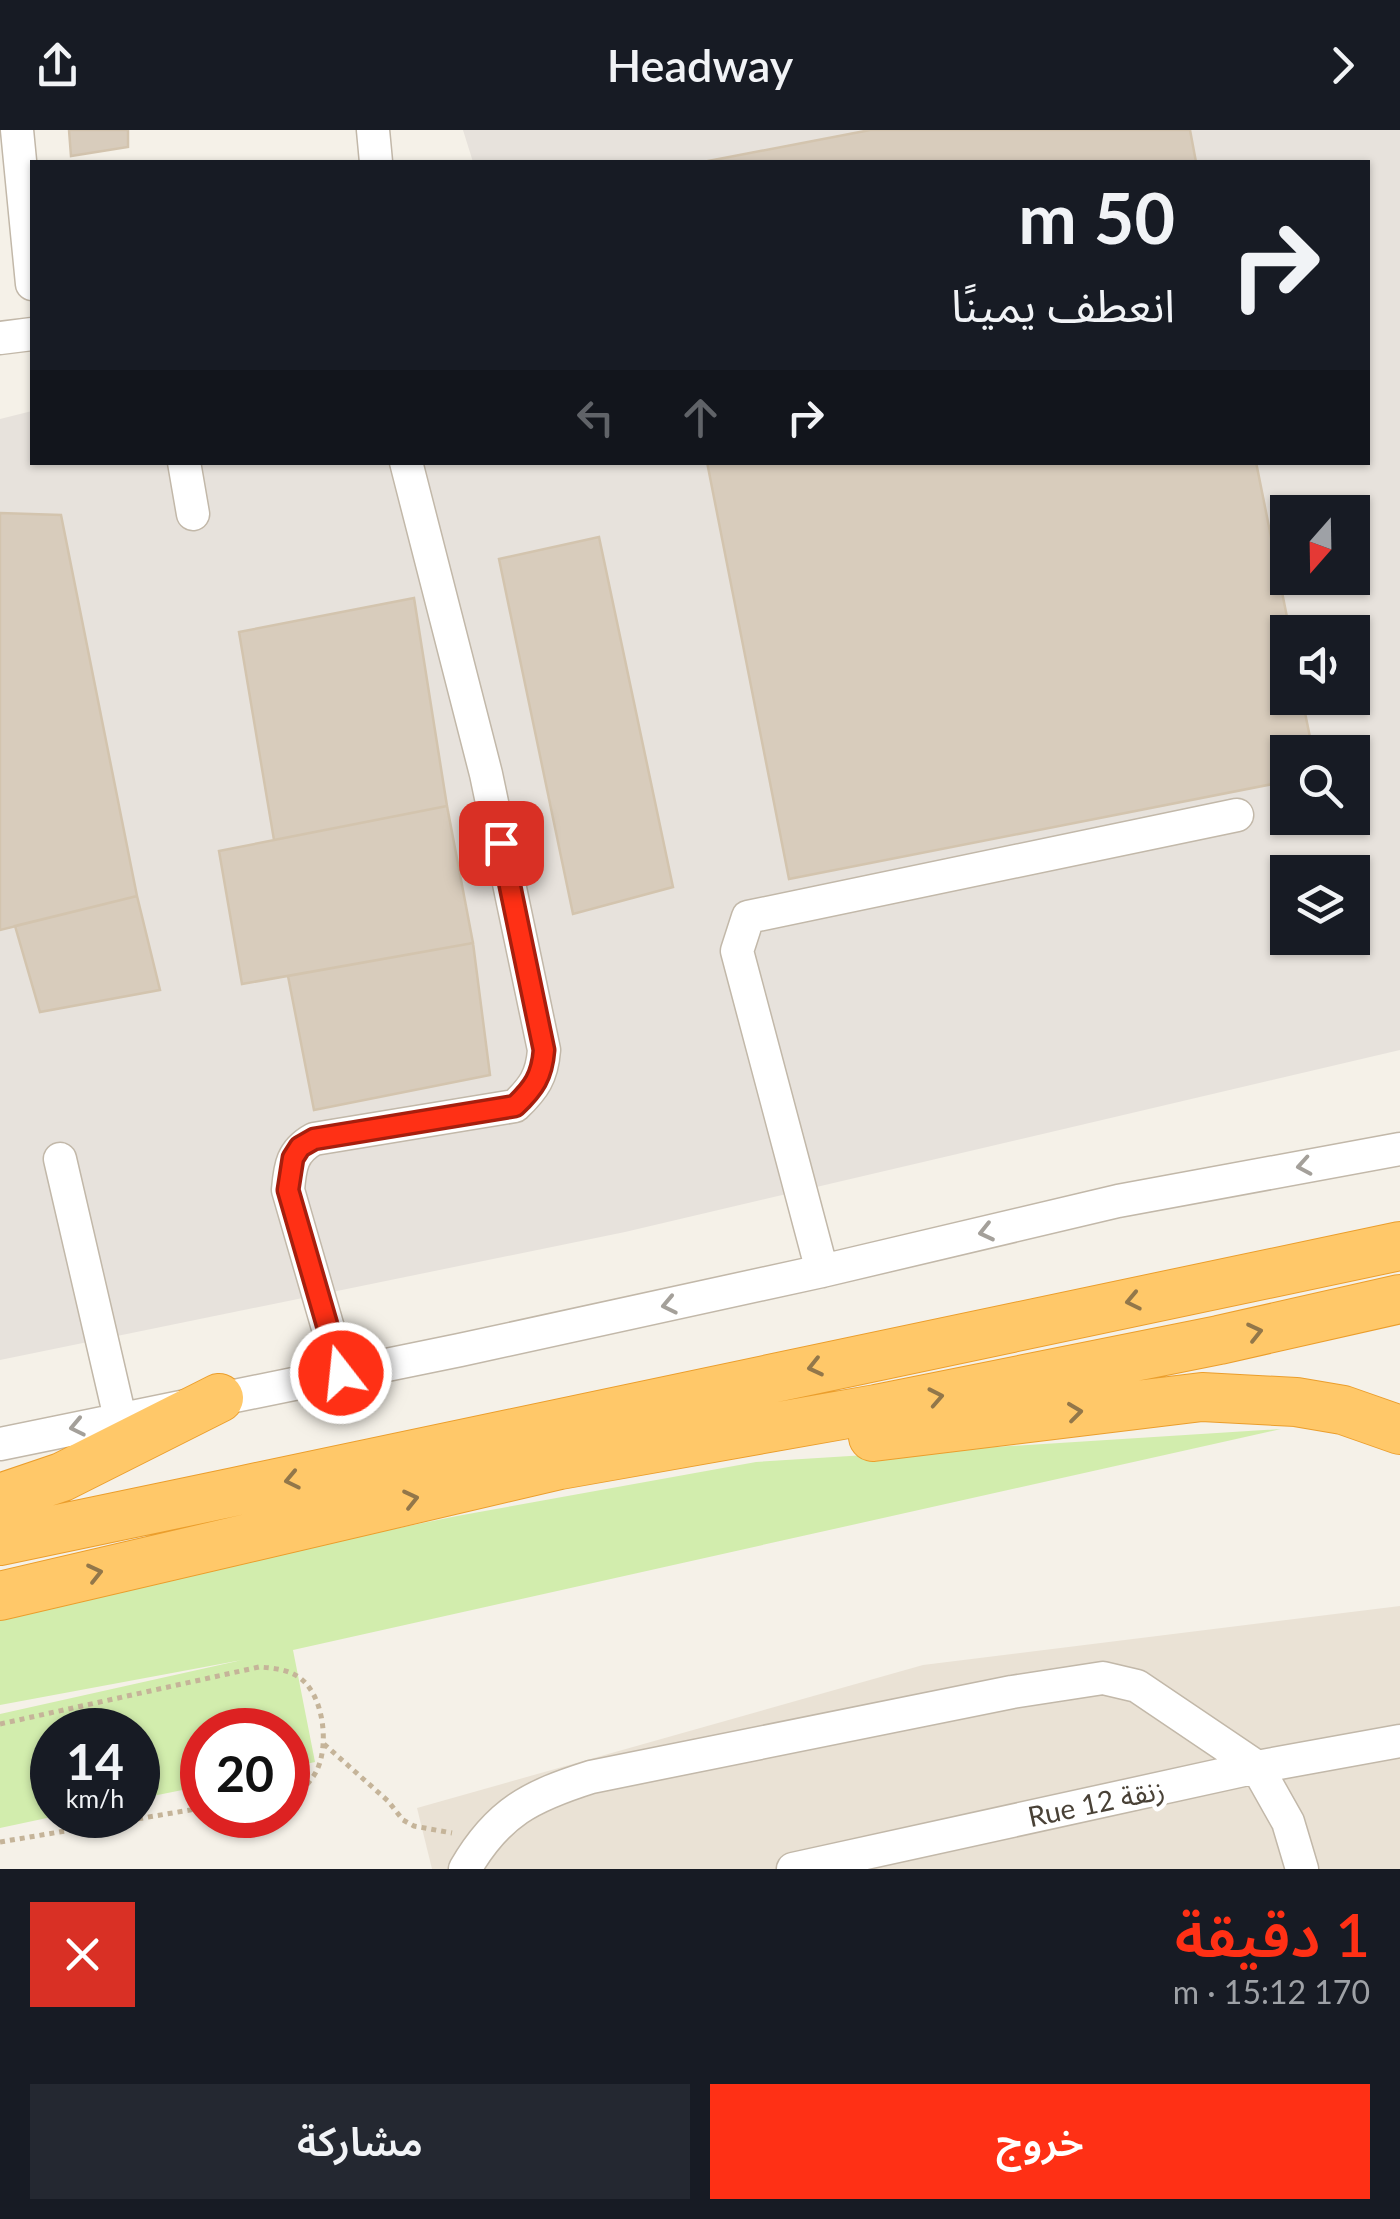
<!DOCTYPE html>
<html lang="ar">
<meta charset="utf-8">
<style>
:root{--surface:#171b24;--page:#242831;--text:#f1f3f6;--muted:#9ea1a6;--accent:#ff3015}
body{margin:0;font-family:Lato,"Noto Sans Arabic",sans-serif;background:var(--page);color:var(--text);direction:rtl;height:100vh;display:flex;flex-direction:column;font-size:38px;white-space:nowrap}
*{box-sizing:border-box;margin:0}
p{font-size:32px;color:var(--muted)}
.icon{flex:none;width:55px;height:55px;fill:none;stroke:currentColor;stroke-width:2;stroke-linecap:round;stroke-linejoin:round}
.map{position:relative;height:1739px;overflow:hidden;direction:ltr}
.sheet{display:flex;flex-direction:column;background:var(--surface);flex:1}
.sheet>*{flex:none}
.hud{position:absolute;left:30px;top:30px;width:1340px;height:305px;border-radius:0px;box-shadow:0 2px 8px #0004;direction:rtl;background:#171b24;color:var(--text);overflow:hidden}
.needle{width:65px;rotate:200deg}
.buttons{position:absolute;left:1270px;top:365px;display:grid;gap:20px}
.buttons a{display:grid;place-items:center;width:100px;height:100px;border-radius:0px;background:var(--surface);box-shadow:0 2px 8px #0004;font-size:50px}
.speed{position:absolute;left:30px;top:1578px;display:flex;gap:20px;font-size:50px;font-weight:700;text-align:center}
.speed>*{display:grid;place-content:center;width:130px;height:130px;border-radius:50%;background:var(--surface);box-shadow:0 2px 8px #0004;line-height:1}
.speed small{font-size:25px;font-weight:400}
.speed .limit{border:15px solid #d22;background:#fff;color:#111}
.pin{position:absolute;display:grid;place-items:center;width:85px;height:85px;color:#fff;margin:-42px;border-radius:20px;box-shadow:0 5px 15px #0006}
.me{position:absolute;width:110px;margin:-55px;rotate:344deg;stroke-linejoin:round;filter:drop-shadow(0 0 8px #0008)}
.turn{display:flex;align-items:center;gap:35px;height:210px;padding:0 30px;font-size:45px}
.turn .icon{width:130px;height:130px;stroke-width:2.5}
.turn b{display:block;font-size:70px;line-height:85px}
.lanes{display:flex;align-items:center;height:95px;padding:0 30px;background:#0003;justify-content:center;gap:50px;direction:ltr}
.lanes .off{opacity:.35}
.round{display:grid;place-items:center;flex:none;width:105px;height:105px;border-radius:0px;background:var(--page)}
.summary{display:flex;align-items:center;justify-content:space-between;height:170px;padding:0 30px}
h1{font-size:60px;font-weight:600;line-height:75px;color:var(--accent)}
.action{display:flex;gap:20px;margin-top:auto;padding:20px 30px}
.action a{flex:1;height:115px;border-radius:0px;background:var(--accent);color:#fff;font-size:40px;font-weight:600;line-height:115px;text-align:center}
.action a+a{background:var(--page);color:var(--text)}
header{display:flex;justify-content:space-between;align-items:center;height:130px;padding:0 30px;background:var(--surface);font-size:45px;font-weight:600}
.map>svg:first-child{display:block}
.residential{fill:#eae2d5}
.industrial{fill:#e7e2dc;fill-rule:evenodd}
.green{fill:#d2edad}
.building{fill:#d8ccbc;stroke:#d3c4ae;stroke-width:2.5}
.lines{fill:none;stroke-linecap:round;stroke-linejoin:round}
.minor-casing{stroke:#c2b8a9;stroke-width:35}
.highway-casing{stroke:#eb9e2c;stroke-width:50}
.path{stroke:#c5b499;stroke-width:5;stroke-dasharray:5 5;stroke-linecap:butt}
.minor{stroke:#fff;stroke-width:32}
.highway{stroke:#ffc869;stroke-width:48}
.oneway{stroke:#a4a09a}
.oneway2{stroke:#92774a}
.route-casing{stroke:#a61f0e;stroke-width:25}
.route{stroke:#ff3015;stroke-width:18}
.labels{text-anchor:middle;dominant-baseline:central;stroke-width:9;stroke-linejoin:round;paint-order:stroke}
.street-label{font-size:28px;fill:#494136;stroke:#fff}
</style>
<header><svg class="icon" aria-label="forward" viewBox="0 0 24 24"><path d="M9 5l7 7-7 7"/></svg>Headway<svg class="icon" aria-label="share" viewBox="0 0 24 24"><path d="M12 15V3M7 8l5-5 5 5M5 13v7h14v-7"/></svg></header>
<div class="map">
<svg width="1400" height="1739" viewBox="0 0 1400 1739">
<rect width="100%" height="100%" fill="#f5f1e8"/>
<path class="residential" d="M1400,1476v263h-968l-15,-61 506,-143z"/>
<path class="industrial" d="M463,0h937v920l-775,182 -625,128v-941l32,-8v51h1336v-300h-895zM1288,382h64v66h-64zM1288,502h64v66h-64zM1288,622h64v66h-64zM1288,742h64v66h-64z"/>
<path class="green" d="M1281,1299l-988,221 22,112 -27,6v-38h-86v56l-64,13v-69h-86v85h9l-61,13v-114l242,-54 -242,45v-95l457,-94 299,-54z"/>
<path class="building" d="M69,0h59v17l-57,9z
M870,0h320l6,32h-493z
M707,332h549l34,170 -2,66h14l11,54h-25v29l-499,98z
M0,383l61,2 76,381 -137,34z
M599,407l74,350 -100,27 -74,-355z
M414,468l33,208 -173,34 -35,-208z
M447,676l26,137 -231,41 -23,-133z
M137,766l23,94 -120,22 -25,-86z
M473,813l17,132 -176,35 -26,-134z"/>
<g class="lines">
<g class="minor-casing">
<path id="minor" d="M17,0l15,154
M373,0l3,32
M0,208l32,-4
M184,332l9,52
M60,1029l60,259
M822,1141l-85,-320 11,-34 489,-102
M341,1243l-53,-183c2,-24 4,-39 26,-51l201,-33c19,-18 27,-30 29,-56l-58,-276 -80,-312
M0,1314l460,-94 362,-79 296,-70 282,-52
M465,1739c33,-57 66,-73 126,-92l421,-85 91,-14 34,8 120,81 31,55 14,47
M793,1739l464,-102 143,-26"/>
</g>
<g class="highway-casing">
<path id="highway" d="M873,1307l329,-40 94,5 47,8 57,20
M0,1368l62,-21 157,-79
M0,1411c467,-97 933,-199 1400,-295
M0,1466l560,-131 316,-56 343,-69 181,-41"/>
</g>
<path class="path" d="M0,1594l259,-57c13,1 27,2 38,9 27,16 33,70 19,96 -3,6 -10,13 -14,19l-14,2
M324,1614l64,57 15,19 11,6 38,7
M0,1712l202,-34"/>
<use href="#minor" class="minor"/>
<use href="#highway" class="highway"/>
</g>
<defs><path id="oneway-chevron" d="M-2-3.5L2.5 0L-2 3.5" fill="none" stroke-width="1.6" stroke-linecap="round" stroke-linejoin="round" transform="scale(2.5)"/></defs>
<g class="oneway">
<use href="#oneway-chevron" transform="translate(1304 1036) rotate(170)"/>
<use href="#oneway-chevron" transform="translate(986 1102) rotate(167)"/>
<use href="#oneway-chevron" transform="translate(669 1175) rotate(168)"/>
<use href="#oneway-chevron" transform="translate(77 1297) rotate(168)"/>
</g>
<g class="oneway2">
<use href="#oneway-chevron" transform="translate(1133 1171) rotate(168)"/>
<use href="#oneway-chevron" transform="translate(1255 1202) rotate(-13)"/>
<use href="#oneway-chevron" transform="translate(815 1237) rotate(167)"/>
<use href="#oneway-chevron" transform="translate(936 1267) rotate(-11)"/>
<use href="#oneway-chevron" transform="translate(1075 1282) rotate(-7)"/>
<use href="#oneway-chevron" transform="translate(292 1350) rotate(168)"/>
<use href="#oneway-chevron" transform="translate(411 1369) rotate(-13)"/>
<use href="#oneway-chevron" transform="translate(95 1443) rotate(-13)"/>
</g>
<g class="lines">
<g class="route-casing">
<path id="route" d="M341,1243l-53,-183 5,-32 7,-11 14,-8 201,-33c19,-18 27,-30 29,-56l-43,-207"/>
</g>
<use href="#route" class="route"/>
</g>
<g class="labels">
<g class="street-label">
<text transform="translate(1096 1672) rotate(-12)">Rue 12 زنقة</text>
</g>
</g>
</svg>
<div class="buttons">
<a><svg class="needle" viewBox="-14 -14 28 28"><path d="M0-13l5 13h-10z" fill="#e53935"/><path d="M0 13l5-13h-10z" fill="#9ea1a6"/></svg></a>
<a><svg class="icon" aria-label="sound" viewBox="0 0 24 24"><path d="M4 9h4l5-4v14l-5-4H4zM17 9q2 3 0 6"/></svg></a>
<a><svg class="icon" aria-label="search" viewBox="0 0 24 24"><circle cx="10" cy="10" r="6"/><path d="M15 15l6 6"/></svg></a>
<a><svg class="icon" aria-label="layers" viewBox="0 0 24 24"><path d="M12 4l9 5-9 5-9-5zM3 14l9 5 9-5"/></svg></a>
</div>
<div class="speed"><div>14<small>km/h</small></div><div class="limit">20</div></div>
<div class="pin" style="left:501px;top:713px;background:#d93025"><svg class="icon" aria-label="arrive" viewBox="0 0 24 24"><path d="M6 21V4h12l-3 4 3 4H6"/></svg></div>
<svg class="me" style="left:341px;top:1243px" viewBox="-20 -20 40 40"><circle r="17" fill="#ff3015" stroke="#fff" stroke-width="3"/><path d="M0-11L8 9 0 5-8 9z" fill="#fff"/></svg>
<div class="hud">
<div class="turn"><svg class="icon" aria-label="right" viewBox="0 0 24 24"><path d="M7 20v-9h11M14 6l5 5-5 5"/></svg><div><b>50 m</b>انعطف يمينًا</div></div>
<div class="lanes"><svg class="icon off" aria-label="left" viewBox="0 0 24 24"><path d="M17 20v-9H6M10 6l-5 5 5 5"/></svg><svg class="icon off" aria-label="ahead" viewBox="0 0 24 24"><path d="M12 20V5M6 11l6-6 6 6"/></svg><svg class="icon" aria-label="right" viewBox="0 0 24 24"><path d="M7 20v-9h11M14 6l5 5-5 5"/></svg></div>
</div>
</div>
<section class="sheet">
<div class="summary"><div><h1>1 دقيقة</h1><p>170 m · 15:12</p></div><a class="round" style="background:#d93025;color:#fff"><svg class="icon" aria-label="close" viewBox="0 0 24 24"><path d="M6 6l12 12M18 6L6 18"/></svg></a></div>
<div class="action"><a>خروج</a><a>مشاركة</a></div>
</section>
